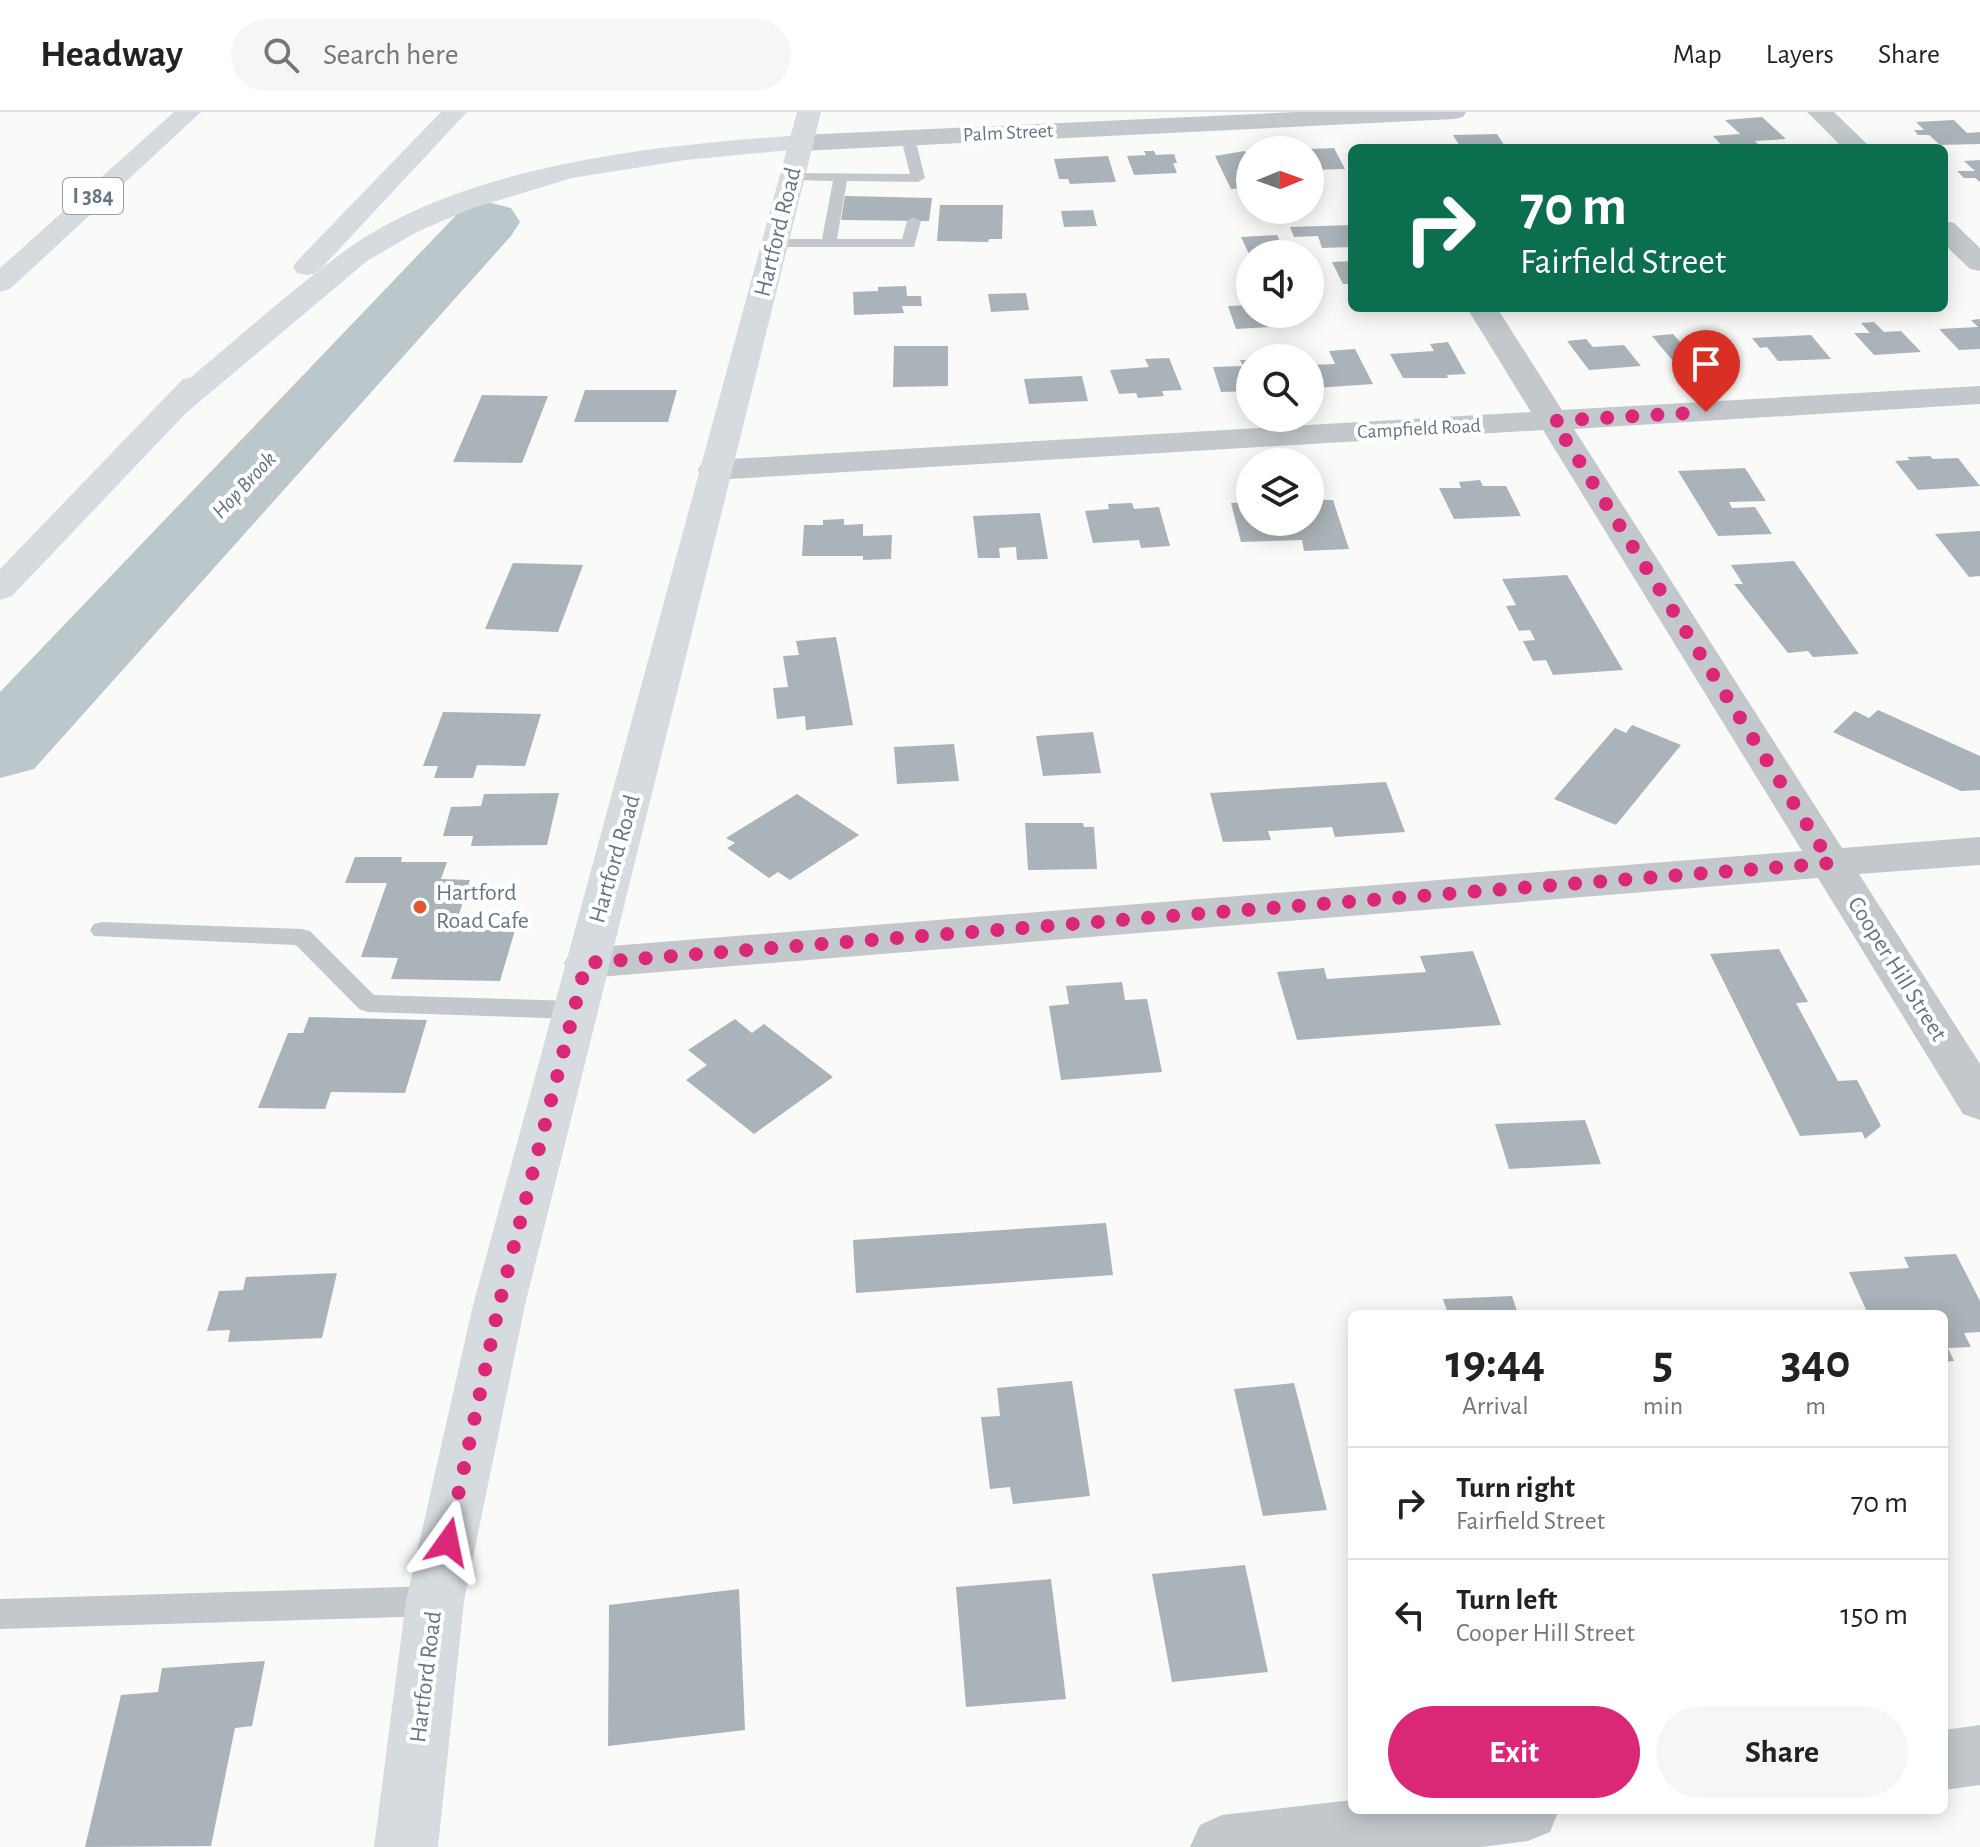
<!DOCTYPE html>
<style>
:root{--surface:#fff;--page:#f6f6f6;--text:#222;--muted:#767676;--line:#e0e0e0;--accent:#db2777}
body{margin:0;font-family:"Alegreya Sans",sans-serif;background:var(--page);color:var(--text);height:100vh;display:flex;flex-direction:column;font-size:30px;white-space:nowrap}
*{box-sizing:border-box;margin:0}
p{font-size:26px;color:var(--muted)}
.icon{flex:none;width:44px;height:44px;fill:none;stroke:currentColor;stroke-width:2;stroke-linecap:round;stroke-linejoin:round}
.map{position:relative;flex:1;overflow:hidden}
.side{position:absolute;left:1348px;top:1198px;width:600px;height:504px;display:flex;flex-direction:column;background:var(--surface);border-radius:12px;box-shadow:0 4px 20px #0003}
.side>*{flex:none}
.top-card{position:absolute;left:1348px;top:32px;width:600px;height:168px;border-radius:12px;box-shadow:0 4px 20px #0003;background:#0b6e4f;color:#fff;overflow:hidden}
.needle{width:52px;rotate:89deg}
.controls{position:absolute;left:1236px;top:24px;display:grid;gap:16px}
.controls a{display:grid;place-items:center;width:88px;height:88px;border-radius:50%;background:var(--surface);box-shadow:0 4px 20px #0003;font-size:40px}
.pin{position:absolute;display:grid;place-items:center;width:68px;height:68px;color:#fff;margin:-82px -34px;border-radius:50% 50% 50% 0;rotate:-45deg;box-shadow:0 0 8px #0007}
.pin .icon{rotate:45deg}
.me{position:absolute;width:88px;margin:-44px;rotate:12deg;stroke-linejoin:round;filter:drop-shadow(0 0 6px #0008)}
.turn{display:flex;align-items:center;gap:28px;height:168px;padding:0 40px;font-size:36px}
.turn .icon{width:104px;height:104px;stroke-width:2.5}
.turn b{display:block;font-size:56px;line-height:68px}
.eta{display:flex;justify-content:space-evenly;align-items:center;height:136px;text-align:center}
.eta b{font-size:48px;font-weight:700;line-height:56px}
.cta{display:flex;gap:16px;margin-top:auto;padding:16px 40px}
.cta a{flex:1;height:92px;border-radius:48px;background:var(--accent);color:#fff;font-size:32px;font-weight:700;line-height:92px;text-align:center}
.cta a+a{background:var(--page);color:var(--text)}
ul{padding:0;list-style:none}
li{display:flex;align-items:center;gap:24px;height:112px;padding:0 40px;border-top:2px solid var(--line)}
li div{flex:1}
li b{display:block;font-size:30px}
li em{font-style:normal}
header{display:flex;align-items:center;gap:48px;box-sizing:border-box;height:112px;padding:0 40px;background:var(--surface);border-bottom:2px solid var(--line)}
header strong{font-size:38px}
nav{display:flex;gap:44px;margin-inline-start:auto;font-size:28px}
.search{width:560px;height:72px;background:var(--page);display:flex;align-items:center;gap:20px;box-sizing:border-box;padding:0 28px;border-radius:44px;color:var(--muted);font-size:30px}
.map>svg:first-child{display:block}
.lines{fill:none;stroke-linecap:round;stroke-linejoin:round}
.river{fill:#bbc7cb;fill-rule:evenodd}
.building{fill:#aab3b9}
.service{fill:#c3c8cc;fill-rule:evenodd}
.minor{fill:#c3c8cc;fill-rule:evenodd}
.secondary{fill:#d6dbdf;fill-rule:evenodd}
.motorway{fill:#d6dbdf;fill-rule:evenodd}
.route{stroke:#db2777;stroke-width:14;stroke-dasharray:0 25.2}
.poi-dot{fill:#e4572e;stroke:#fff;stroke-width:3}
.labels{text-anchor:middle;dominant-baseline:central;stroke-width:8;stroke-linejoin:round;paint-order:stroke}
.far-street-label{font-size:20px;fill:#657683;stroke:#fff}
.shield{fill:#fff;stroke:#939fa8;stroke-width:2}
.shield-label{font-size:22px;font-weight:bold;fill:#657683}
.far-water-label{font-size:22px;font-style:italic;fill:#60757c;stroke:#fff}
.street-label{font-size:24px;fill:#657683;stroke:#fff}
.poi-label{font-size:24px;fill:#657683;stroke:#fff;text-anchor:start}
</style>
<header>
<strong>Headway</strong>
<div class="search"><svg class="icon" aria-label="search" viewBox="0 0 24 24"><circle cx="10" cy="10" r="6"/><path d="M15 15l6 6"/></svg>Search here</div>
<nav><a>Map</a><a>Layers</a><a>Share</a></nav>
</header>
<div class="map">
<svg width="1980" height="1735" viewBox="0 0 1980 1735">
<rect width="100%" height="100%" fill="#fafaf8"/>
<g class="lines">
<path class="river" d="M487,90l24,6 9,14 -9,14 -477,533 -34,9v-86l463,-484z"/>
</g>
<path class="building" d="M1762,5l24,22 -31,2 7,7h-38l-11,-12 27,-2 -15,-14z
M1954,8l13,13 13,-1v12l-40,1 -11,-10h-11l-4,-5h10l-8,-8z
M1497,22l9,14h-45l-8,-13z
M1334,36l11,21 -35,1v-21z
M1144,39h10l2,4 18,-1 3,9h-4l4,10 -43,2 -7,-19 19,-1z
M1244,39l6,3v34l-19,1 -16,-33z
M1108,44l8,26 -46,2 -2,-5h-9l-5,-20z
M1980,48v22l-5,-4h-11l-7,-7h18l-11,-10z
M845,84l87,2 -3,23 -88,-1z
M940,93h63l-1,34h-13l-1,3 -51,-1z
M1093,98l4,16 -33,1 -3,-16z
M1352,113v22l-30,1 -4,-12 -24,1 -4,-10z
M1277,123l9,19h-37l-8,-17z
M1352,149v23h-9l-11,-22z
M906,174l1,10h14l1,10h-20l2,7 -50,2 -1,-23 25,-1v-4z
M1026,181l3,17 -38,2 -3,-18z
M1250,193v9h15l5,13 -34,2 -8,-23z
M1980,207v30l-21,1 -20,-21 39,-2 -7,-7z
M1874,210l10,10 17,-1 20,21 -47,3 -20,-22h16l-9,-10z
M1673,222l8,9 41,-3 19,22 -18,1 3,4 -13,1 -3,-4 -32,3 -26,-31z
M1811,223l20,24 -53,2 -11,-14 -7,1 -8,-10z
M1586,227l7,8 31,-2 17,21 -52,4 -22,-29z
M1448,230l18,32 -19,1 1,3h-45l-13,-24 44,-3 -4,-7z
M894,234h54v40l-55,1z
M1355,237l18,35 -58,4 -5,-11v-12l25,-1 -6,-13z
M1169,246l13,32 -20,1 2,5 -26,2 -2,-5 -17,1 -9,-24 39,-3 -4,-8z
M1240,248h10v31l-29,1 -8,-25 30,-1z
M1082,264l6,25 -59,3 -5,-25z
M585,278h92l-9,32h-94z
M482,283l66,1 -26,67 -69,-1z
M1930,344l3,3 25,-1 22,28 -62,4 -23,-29 15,-1 -3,-3z
M1745,356l21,33 -37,1 3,6 23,-1 17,27 -54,2 -40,-65z
M1480,368l3,6h23l15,30 -67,3 -15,-31h22l-2,-6z
M1310,388h23l16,49 -45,2 -2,-11 -61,2 -10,-39 19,-1v20h60z
M1132,391l2,6 25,-2 11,39 -29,2 -2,-8 -46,3 -8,-32 24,-2 -1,-5z
M1040,401l8,46 -31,1 -1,-13 -17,1 1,10h-22l-5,-42z
M844,407v6l19,-1v12l29,-1 -1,24 -28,1v-4h-61l2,-31h19v-5z
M1980,419v45l-11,1 -34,-43z
M1794,449l65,93 -46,3 -5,-6 -20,2 -54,-69h9l-12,-19z
M513,451l70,2 -25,67 -73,-3z
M1567,463l56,95 -70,5 -7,-15 -13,1 -10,-20 12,-1 -5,-10 -11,1 -13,-25 10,-1 -14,-26z
M836,525l17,88 -47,5 -1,-14 -28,3 -4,-31 15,-1 -5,-31 16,-1 -3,-14z
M1878,598l102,46v34l-19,1 -128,-59 22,-21 14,7z
M443,600l98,2 -16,52 -48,-1 -4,13h-39l4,-12h-15z
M1632,613l49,20 -65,80 -62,-26 61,-71 11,5z
M1093,620l8,41 -58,3 -7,-40z
M954,632l5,37 -62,3 -3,-37z
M1386,670l19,50 -70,5 -3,-10 -64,4 3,9 -48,2 -13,-49z
M559,681l-12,52 -76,1 2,-10h-30l8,-29 30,-1 3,-12z
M797,682l62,41 -69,45 -12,-8 -9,6 -42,-30 8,-5 -9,-5z
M1025,711h58l1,4h10l3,42 -69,1z
M355,745h47l-1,5h46l-6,17 29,1 -16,50h61l-15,51 -109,-2 7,-21 -37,-1 26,-74h-42z
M1779,837l29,53 -12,1 42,78 19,-1 24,46 -16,13 -3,-7 -62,4 -90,-182z
M1473,839l28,74 -204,15 -20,-68 47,-4 3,11 99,-7 -6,-16z
M1122,870l3,18 22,-1 15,73 -101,8 -12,-74 20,-2 -3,-18z
M309,905l118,3 -22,73 -74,-1 -6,17 -67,-1 30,-75h15z
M735,907l17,14 12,-9 69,53 -79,57 -68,-54 21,-15 -19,-15z
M1585,1008l16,44 -92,5 -14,-45z
M1106,1111l7,52 -257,18 -3,-53z
M1956,1142l24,47v31l-16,1 7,14 -23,1 6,13 -10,1v-48h-76l-19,-42 60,-4 -5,-11z
M337,1161l-15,65 -94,4 2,-12 -23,1 12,-40 24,-1 3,-13z
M1512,1184l6,18h-70l-5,-15z
M1072,1269l18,115 -77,8 -3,-17 -20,2 -9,-72 19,-1 -3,-28z
M1294,1271l33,127 -64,6 -29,-127z
M1245,1453l23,107 -96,10 -20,-108z
M1051,1467l15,120 -100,8 -10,-120z
M739,1477l6,141 -137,16 1,-141z
M265,1549l-13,65 -17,2 -24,118 -126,1 36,-152 37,-3 4,-24z"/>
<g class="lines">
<path class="service" d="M908,22l7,4 10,40 -7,4 -71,-1 -10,58h65l5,-18 7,-4 7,4 -7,26h-144l-3,-3 8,-5h47l11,-58 -41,-1 -7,-4 2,-3 123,1 -9,-36z
M102,810l200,7 8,2 64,64 200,6 9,3 3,6 -3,6 -9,3 -206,-7 -9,-3 -63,-64 -202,-9 -4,-6 4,-6z
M435,1474l11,5 5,10 -5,10 -11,5 -435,13v-30z"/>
<path class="minor" d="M1297,0h169l-3,5 -9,2 -653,32 -9,-3 -4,-5 4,-5 9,-3z
M1807,0h27l37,36h-28z
M1944,109l10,2 26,25v23l-10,-2 -26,-25z
M1467,196h30l65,102 418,-24v18l-406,25 268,419 138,-11v28l-121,9 121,190v56l-17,-6 -145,-236 -1232,100 -15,-4 -7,-11 7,-11 15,-4 1216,-97 -259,-421 -829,50 -12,-3 -4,-7 4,-7 12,-3 817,-48z
M1980,1613v60l-36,5v-60z
M1352,1688v10h207l-9,22 -22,9 -47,6h-291l10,-22 22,-10z"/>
<path class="secondary" d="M797,0h24l-296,1193 -61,296 -26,246h-64l32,-246 67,-296z"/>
<path class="motorway" d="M174,0h27l-191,177 -10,3v-24z
M441,0h26l-150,161 -10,2 -10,-2 -4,-6 4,-6z
M801,23l9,3 4,5 -4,5 -124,12 -114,18 -102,31 -53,23 -50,29 -181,152 -174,183 -12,4v-31l183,-190 7,-1c52,-43 102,-89 156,-128 119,-86 312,-105 455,-115z"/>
</g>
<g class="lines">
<path class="route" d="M448,1430l51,-237 87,-342 1245,-100 -277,-442 152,-9"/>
</g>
<circle class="poi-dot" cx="420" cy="795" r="8"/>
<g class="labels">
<g class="far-street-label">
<text transform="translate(1008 21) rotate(-3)">Palm Street</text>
<text transform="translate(1419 317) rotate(-3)">Campfield Road</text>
</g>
<rect class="shield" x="63" y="66" width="60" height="36" rx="6"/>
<g class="shield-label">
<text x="93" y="84">I 384</text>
</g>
<g class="far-water-label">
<text transform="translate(244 373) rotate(-47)">Hop Brook</text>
</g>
<g class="street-label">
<text transform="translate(778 120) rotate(-76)">Hartford Road</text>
<text transform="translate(615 747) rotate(-74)">Hartford Road</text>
<text transform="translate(1897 857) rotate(58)">Cooper Hill Street</text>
<text transform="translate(426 1565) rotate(-83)">Hartford Road</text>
</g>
<g class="poi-label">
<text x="436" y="781">Hartford<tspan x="436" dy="28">Road Cafe</tspan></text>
</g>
</g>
</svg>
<div class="controls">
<a><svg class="needle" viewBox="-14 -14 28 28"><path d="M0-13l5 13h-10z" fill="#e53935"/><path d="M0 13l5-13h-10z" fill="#767676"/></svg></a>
<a><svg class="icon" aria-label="sound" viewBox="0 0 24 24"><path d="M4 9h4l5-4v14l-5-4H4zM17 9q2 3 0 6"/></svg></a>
<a><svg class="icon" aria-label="search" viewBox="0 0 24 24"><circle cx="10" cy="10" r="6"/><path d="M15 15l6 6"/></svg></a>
<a><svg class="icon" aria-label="layers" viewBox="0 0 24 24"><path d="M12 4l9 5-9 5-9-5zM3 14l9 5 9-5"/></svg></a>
</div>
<div class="pin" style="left:1706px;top:300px;background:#d93025"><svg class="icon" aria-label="arrive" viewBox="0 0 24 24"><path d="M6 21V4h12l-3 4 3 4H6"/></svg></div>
<svg class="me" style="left:448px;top:1430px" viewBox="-20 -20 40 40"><path d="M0-17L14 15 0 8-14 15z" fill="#db2777" stroke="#fff" stroke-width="4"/></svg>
<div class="top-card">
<div class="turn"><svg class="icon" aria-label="right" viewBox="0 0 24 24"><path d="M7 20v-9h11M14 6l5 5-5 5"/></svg><div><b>70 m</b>Fairfield Street</div></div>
</div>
<section class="side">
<div class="eta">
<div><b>19:44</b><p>Arrival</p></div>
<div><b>5</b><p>min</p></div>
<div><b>340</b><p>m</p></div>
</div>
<ul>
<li><svg class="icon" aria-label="right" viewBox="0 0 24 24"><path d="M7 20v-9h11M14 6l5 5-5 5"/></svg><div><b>Turn right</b><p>Fairfield Street</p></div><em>70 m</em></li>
<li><svg class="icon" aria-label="left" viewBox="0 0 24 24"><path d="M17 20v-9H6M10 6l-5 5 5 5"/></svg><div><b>Turn left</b><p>Cooper Hill Street</p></div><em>150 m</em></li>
</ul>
<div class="cta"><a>Exit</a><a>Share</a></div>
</section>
</div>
